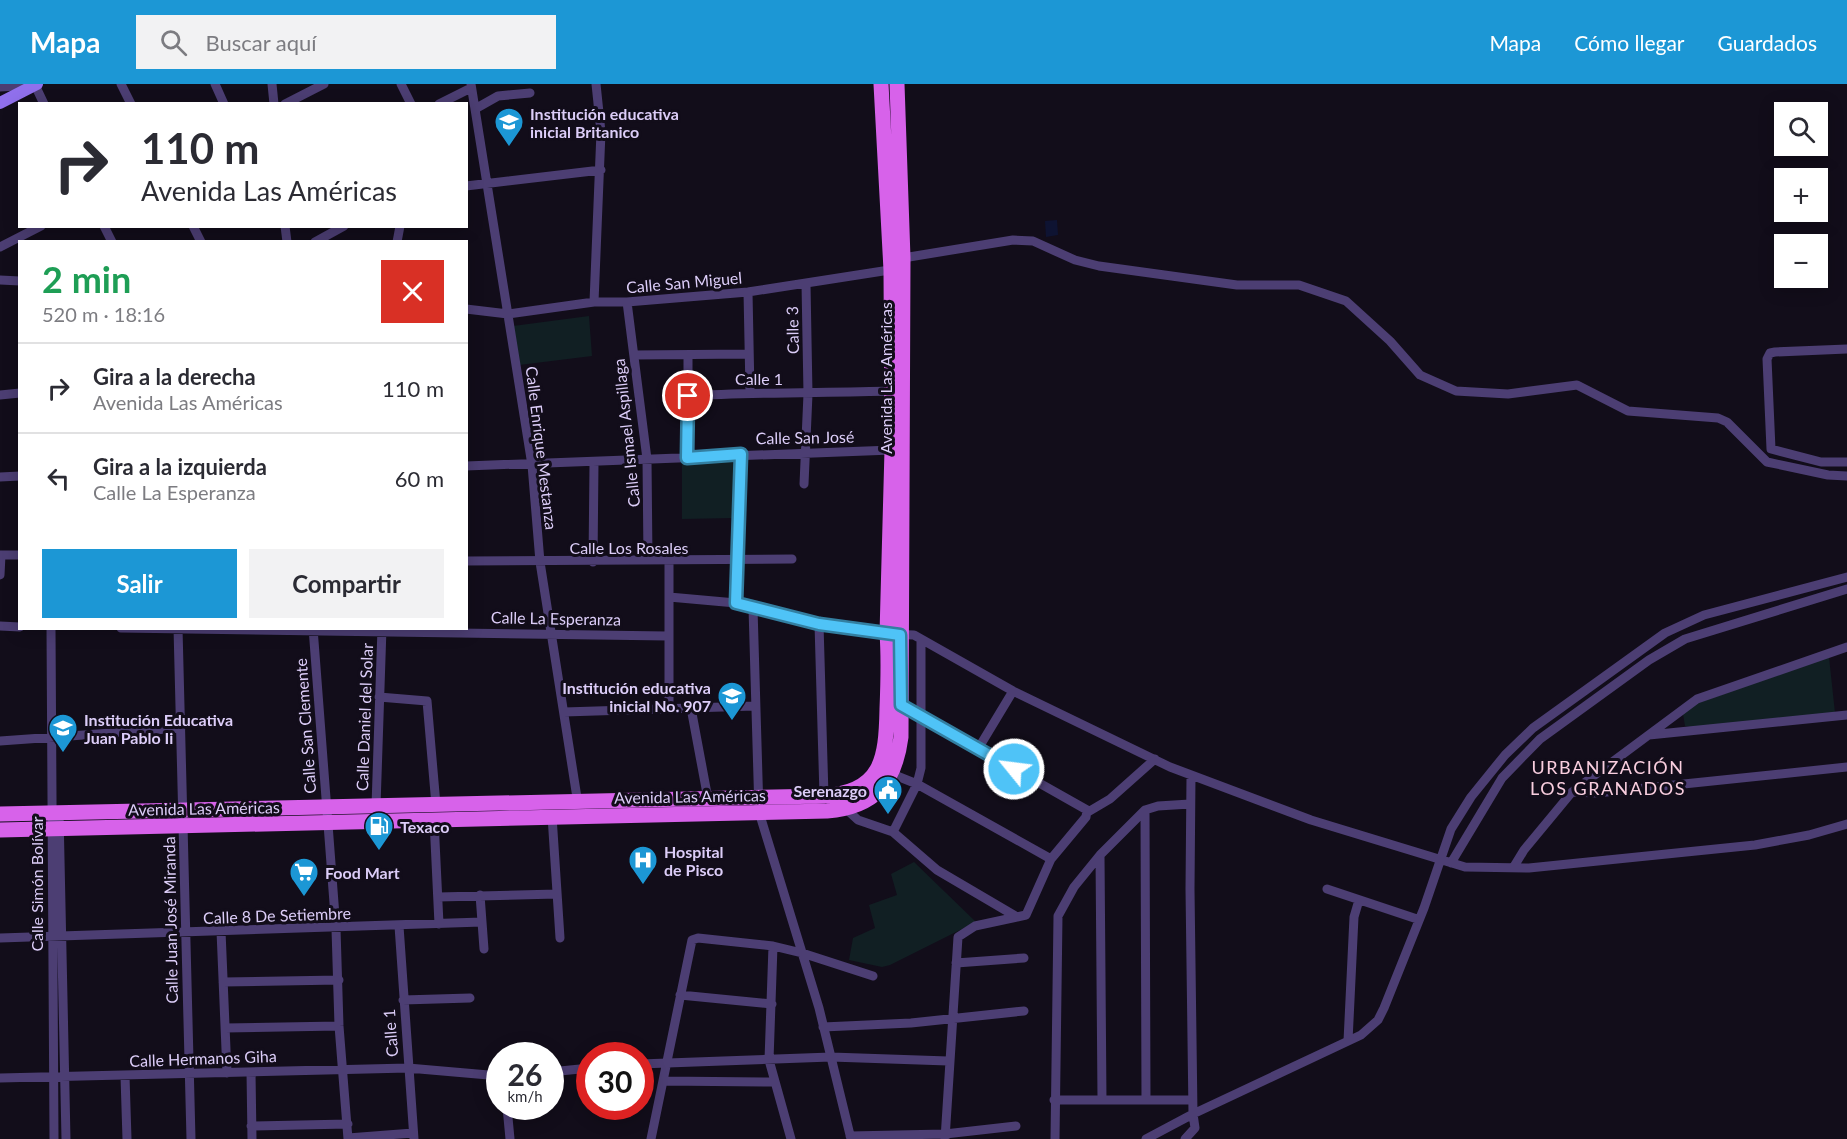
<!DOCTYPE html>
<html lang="es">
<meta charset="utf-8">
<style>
:root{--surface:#fff;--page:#f2f2f3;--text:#2b2b33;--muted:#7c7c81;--line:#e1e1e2;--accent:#1c97d5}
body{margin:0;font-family:Lato,sans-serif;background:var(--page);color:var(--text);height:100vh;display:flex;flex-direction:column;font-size:22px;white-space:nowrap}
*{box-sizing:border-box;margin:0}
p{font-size:20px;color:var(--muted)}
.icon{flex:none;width:33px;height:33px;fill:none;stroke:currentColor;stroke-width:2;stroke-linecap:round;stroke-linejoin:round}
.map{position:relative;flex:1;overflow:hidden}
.drawer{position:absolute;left:18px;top:156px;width:450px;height:390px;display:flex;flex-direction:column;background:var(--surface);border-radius:0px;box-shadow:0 3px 15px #0003}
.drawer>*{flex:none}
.hud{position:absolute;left:18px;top:18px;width:450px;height:126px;border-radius:0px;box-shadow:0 3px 15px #0003;background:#fff;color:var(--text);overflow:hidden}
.fabs{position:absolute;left:1774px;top:18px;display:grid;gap:12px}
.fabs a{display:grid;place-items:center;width:54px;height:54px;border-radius:0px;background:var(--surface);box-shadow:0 3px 15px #0003;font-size:30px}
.speed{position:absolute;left:486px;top:958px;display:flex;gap:12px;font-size:30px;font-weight:700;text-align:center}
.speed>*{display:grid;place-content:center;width:78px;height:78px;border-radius:50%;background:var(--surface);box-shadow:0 3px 15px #0003;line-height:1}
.speed small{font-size:15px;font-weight:400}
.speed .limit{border:9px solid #d22;background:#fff;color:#111}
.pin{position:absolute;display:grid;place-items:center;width:51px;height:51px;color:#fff;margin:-26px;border:3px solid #fff;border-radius:50%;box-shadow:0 2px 6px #0007}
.me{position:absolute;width:66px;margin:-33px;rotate:299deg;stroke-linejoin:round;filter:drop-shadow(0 0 4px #0008)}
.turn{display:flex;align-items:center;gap:21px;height:126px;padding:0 24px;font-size:27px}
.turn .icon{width:78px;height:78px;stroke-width:2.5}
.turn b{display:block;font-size:42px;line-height:51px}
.round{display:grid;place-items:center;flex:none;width:63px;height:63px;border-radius:0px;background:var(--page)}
.head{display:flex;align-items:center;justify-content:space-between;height:102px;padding:0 24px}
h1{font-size:36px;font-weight:700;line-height:45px;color:#1e9e55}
.cta{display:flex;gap:12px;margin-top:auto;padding:12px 24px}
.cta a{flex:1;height:69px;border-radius:0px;background:var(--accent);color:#fff;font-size:24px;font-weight:700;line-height:69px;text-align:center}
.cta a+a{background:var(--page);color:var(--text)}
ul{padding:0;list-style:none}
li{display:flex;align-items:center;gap:18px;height:90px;padding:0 24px;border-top:2px solid var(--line)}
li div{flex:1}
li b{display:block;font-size:22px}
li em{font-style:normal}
header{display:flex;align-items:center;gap:36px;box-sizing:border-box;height:84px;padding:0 30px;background:var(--accent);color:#fff}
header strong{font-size:28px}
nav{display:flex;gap:33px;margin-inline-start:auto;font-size:21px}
.search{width:420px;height:54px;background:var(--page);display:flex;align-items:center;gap:15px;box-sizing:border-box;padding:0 21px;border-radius:0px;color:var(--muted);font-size:22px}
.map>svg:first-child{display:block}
.green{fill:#111f23}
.water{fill:#0e1332}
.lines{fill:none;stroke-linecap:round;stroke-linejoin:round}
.street{stroke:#4c3e73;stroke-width:9}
.secondary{stroke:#9070ec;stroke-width:12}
.primary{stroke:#d762ea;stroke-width:15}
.route-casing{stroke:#337fa1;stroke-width:15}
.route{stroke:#4fc3f7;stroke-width:10}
.labels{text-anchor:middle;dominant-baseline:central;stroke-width:6;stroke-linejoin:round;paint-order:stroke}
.poi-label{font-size:16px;font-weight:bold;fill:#dccdf8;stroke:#120d1a;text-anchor:start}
.street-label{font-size:16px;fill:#dccdf8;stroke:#120d1a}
.neighbourhood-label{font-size:18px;letter-spacing:1.5px;fill:#f9cedf;stroke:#120d1a}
</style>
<header>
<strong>Mapa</strong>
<div class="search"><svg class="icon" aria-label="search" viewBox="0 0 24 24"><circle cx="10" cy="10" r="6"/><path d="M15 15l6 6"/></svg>Buscar aquí</div>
<nav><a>Mapa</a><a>Cómo llegar</a><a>Guardados</a></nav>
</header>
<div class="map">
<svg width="1847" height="1055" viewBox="0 0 1847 1055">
<rect width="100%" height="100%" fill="#120d1a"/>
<path class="green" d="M589,232l3,40 -73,9 -6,-39z
M731,377l4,4 -1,53 -52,1v-57z
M1829,573l6,56 -144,14 -6,-1 -2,-12 12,-10z
M914,778l62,60 -86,43 -8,2 -33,-7 4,-22 22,-10 -6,-23 28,-10 -6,-21z"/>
<path class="water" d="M1057,136l1,15 -12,2 -1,-16z"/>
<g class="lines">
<path class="street" d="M121,0l10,20
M215,0l9,20
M272,0l2,20
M401,0l10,20
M471,0l61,381 8,97 38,242
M0,3l35,-2 9,19
M285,20l39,-20
M439,20l32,-16
M475,25l23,-13 32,-3
M466,102l135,-16
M104,142l8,16
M193,142l8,16
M285,142l2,16
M315,158l29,-16
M397,158l3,-16
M0,163l41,-21
M903,174l110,-18 20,1 42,19 24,6 138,19h62l47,16 44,40 30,34 36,16 52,3 69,-9 51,26 90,7 9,4 40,40 61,13 19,1
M0,196l20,1
M748,208l2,100
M594,218l7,-170 -5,-48
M627,218l20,157 1,101
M466,225l42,5 86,-12h33l121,-10 148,-23
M1847,265l-72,3 -5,1 -3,6 4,90 50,13h26
M634,271l115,-1
M688,271v41
M0,311l20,-2
M687,373l1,-61c68,-4 136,-3 204,-5
M466,382l426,-16
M0,393l20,-1
M804,400l4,-90 -2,-110
M0,471h20
M466,477l326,-2
M593,478l1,-99
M669,478v35l67,6 83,21 68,10 27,1 99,56 157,76 141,53 154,47 64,1 226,-23 54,-10 38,-11
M0,491l1,-20
M669,513v111
M736,519l5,-149
M753,524l6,204 60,196 32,131
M819,540l5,172
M0,542l20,1
M51,544l3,511
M121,544l546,8
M178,544l13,511
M313,544l23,301 3,97 9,113
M379,613l48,4 9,104
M901,621c62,35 124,70 186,105l-1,7 -35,42 -25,56 -9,2 -80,-47 -44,-38 24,-48 4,-16v-129
M691,624l17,91
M564,628l190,-6
M1649,651l198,-20
M0,657l181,-13
M978,665l35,-58
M892,690l25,10 134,75
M1572,708l25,1 250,-26
M376,722l6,-178
M846,725l12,11 35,12
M1145,726l1,290
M1088,728l22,-13 45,-40
M59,729l7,326
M552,732l8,122
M434,736l5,104
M1100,771l2,245
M1451,779l51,-85 38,-39 109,-79 36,-21 162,-50
M1513,784l11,-18 48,-58 125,-93 150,-52
M1327,805l90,30
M480,811l4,54
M438,813l119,-3
M399,842l15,213
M221,847l6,142
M0,854l482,-16
M773,862l-4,114 22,79
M956,879l68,-5
M223,898l116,-2
M680,911l92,9
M403,916l67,-2
M823,943l88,-4 113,-12
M225,944l114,-2
M1348,957l6,-124 5,-17
M640,980l191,-7 117,4
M251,988l1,67
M550,988l40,-4
M125,992l2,63
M0,994l408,-10 92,8
M663,997l112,1
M1054,1016h138
M507,1023l3,32
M251,1042l97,-2
M850,1052l95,-2 71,-8
M348,1054l65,-5
M651,1055l41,-199 6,-2 75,8 29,7 71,23
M945,1055l13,-202 17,-11 42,-9
M1055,1055l3,-223 16,-29 26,-32 45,-45 13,-4 32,-2
M1146,1055l47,-25 -3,-225 1,-113
M1185,1055l10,-11 -2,-14 168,-79 17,-15 6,-12 40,-100 27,-79 20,-32 34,-42 28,-27 132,-95 39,-18 143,-38"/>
<path class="secondary" d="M0,19l37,-19"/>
<path class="primary" d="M0,730l824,-18c58,-4 62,-37 63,-87 1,-25 2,-50 0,-75l5,-184 -1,-180 -10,-186
M0,746l827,-19c48,-4 68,-28 74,-74l2,-479 -6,-174"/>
</g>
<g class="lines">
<g class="route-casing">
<path id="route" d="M688,312l-1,62 54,-4 -5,149 83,21 81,11 1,70 113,64"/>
</g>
<use href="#route" class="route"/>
</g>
<defs>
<g id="school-pin" transform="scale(1.5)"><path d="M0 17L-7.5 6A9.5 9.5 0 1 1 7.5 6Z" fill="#1c97d5" stroke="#120d1a"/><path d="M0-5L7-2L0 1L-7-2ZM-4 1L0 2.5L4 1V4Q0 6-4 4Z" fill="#fff"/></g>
<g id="civic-pin" transform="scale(1.5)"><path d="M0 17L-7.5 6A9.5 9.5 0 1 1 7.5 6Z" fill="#1c97d5" stroke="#120d1a"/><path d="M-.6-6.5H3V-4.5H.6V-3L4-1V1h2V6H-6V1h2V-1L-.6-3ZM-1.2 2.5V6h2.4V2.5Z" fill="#fff"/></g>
<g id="fuel-pin" transform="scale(1.5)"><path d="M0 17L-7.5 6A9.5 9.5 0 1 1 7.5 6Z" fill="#1c97d5" stroke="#120d1a"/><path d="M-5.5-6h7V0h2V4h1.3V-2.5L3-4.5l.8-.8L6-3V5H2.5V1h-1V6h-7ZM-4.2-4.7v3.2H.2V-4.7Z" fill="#fff"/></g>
<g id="hospital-pin" transform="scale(1.5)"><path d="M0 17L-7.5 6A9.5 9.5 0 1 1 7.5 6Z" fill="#1c97d5" stroke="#120d1a"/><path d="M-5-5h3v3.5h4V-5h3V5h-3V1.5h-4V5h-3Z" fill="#fff"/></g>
<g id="supermarket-pin" transform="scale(1.5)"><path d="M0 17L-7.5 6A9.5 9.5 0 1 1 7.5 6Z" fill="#1c97d5" stroke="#120d1a"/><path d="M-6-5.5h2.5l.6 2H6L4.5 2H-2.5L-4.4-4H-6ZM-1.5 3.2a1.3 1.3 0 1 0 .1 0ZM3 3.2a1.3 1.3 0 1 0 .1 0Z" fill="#fff"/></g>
</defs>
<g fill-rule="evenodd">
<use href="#school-pin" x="509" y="38"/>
<use href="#school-pin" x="732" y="612"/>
<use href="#school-pin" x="63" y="644"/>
<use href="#civic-pin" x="888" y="706"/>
<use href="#fuel-pin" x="379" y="742"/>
<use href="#hospital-pin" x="643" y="776"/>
<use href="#supermarket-pin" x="304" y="788"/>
</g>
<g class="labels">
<g class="poi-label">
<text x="530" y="29">Institución educativa<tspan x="530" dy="18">inicial Britanico</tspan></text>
<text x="711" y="603" text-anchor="end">Institución educativa<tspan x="711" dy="18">inicial No. 907</tspan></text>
<text x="84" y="635">Institución Educativa<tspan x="84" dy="18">Juan Pablo Ii</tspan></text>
<text x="867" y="706" text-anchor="end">Serenazgo</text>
<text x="400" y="742">Texaco</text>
<text x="664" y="767">Hospital<tspan x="664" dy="18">de Pisco</tspan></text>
<text x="325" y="788">Food Mart</text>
</g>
<g class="street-label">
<text transform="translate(684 198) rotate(-5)">Calle San Miguel</text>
<text transform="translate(792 246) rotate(-91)">Calle 3</text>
<text x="759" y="294">Calle 1</text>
<text transform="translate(885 294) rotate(-90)">Avenida Las Américas</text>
<text transform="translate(626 349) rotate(-96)">Calle Ismael Aspillaga</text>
<text transform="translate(805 353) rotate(-1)">Calle San José</text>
<text transform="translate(542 364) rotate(83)">Calle Enrique Mestanza</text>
<text x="629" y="463">Calle Los Rosales</text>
<text transform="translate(556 534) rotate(1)">Calle La Esperanza</text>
<text transform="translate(364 633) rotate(-88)">Calle Daniel del Solar</text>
<text transform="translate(305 642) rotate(-94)">Calle San Clemente</text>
<text transform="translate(690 712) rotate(-1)">Avenida Las Américas</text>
<text transform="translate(204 724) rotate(-1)">Avenida Las Américas</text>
<text transform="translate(36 800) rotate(-90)">Calle Simón Bolívar</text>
<text transform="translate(277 831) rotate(-2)">Calle 8 De Setiembre</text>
<text transform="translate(170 836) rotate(-91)">Calle Juan José Miranda</text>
<text transform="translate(390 949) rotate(-94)">Calle 1</text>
<text transform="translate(203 974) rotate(-2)">Calle Hermanos Giha</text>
</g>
<g class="neighbourhood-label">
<text x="1608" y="683">URBANIZACIÓN<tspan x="1608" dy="21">LOS GRANADOS</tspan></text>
</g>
</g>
</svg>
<div class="fabs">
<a><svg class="icon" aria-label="search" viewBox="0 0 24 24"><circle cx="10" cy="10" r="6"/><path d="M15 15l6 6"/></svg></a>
<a>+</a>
<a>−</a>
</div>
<div class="speed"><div>26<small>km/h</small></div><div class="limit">30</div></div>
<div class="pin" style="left:688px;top:312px;background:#d93025"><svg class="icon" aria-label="arrive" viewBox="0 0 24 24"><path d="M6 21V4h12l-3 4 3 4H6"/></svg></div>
<svg class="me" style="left:1014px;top:685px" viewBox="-20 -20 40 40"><circle r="17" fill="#4fc3f7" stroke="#fff" stroke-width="3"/><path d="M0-11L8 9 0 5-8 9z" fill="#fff"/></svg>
<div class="hud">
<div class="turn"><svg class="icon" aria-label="right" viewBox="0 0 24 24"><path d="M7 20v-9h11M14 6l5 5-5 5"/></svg><div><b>110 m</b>Avenida Las Américas</div></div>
</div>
<section class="drawer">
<div class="head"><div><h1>2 min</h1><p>520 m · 18:16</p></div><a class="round" style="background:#d93025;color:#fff"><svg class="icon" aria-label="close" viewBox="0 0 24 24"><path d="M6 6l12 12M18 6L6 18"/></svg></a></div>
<ul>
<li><svg class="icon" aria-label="right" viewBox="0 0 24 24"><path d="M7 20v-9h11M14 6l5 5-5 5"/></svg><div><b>Gira a la derecha</b><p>Avenida Las Américas</p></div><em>110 m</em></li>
<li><svg class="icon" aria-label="left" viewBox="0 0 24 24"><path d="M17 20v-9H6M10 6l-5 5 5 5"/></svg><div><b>Gira a la izquierda</b><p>Calle La Esperanza</p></div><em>60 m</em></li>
</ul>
<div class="cta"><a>Salir</a><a>Compartir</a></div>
</section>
</div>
